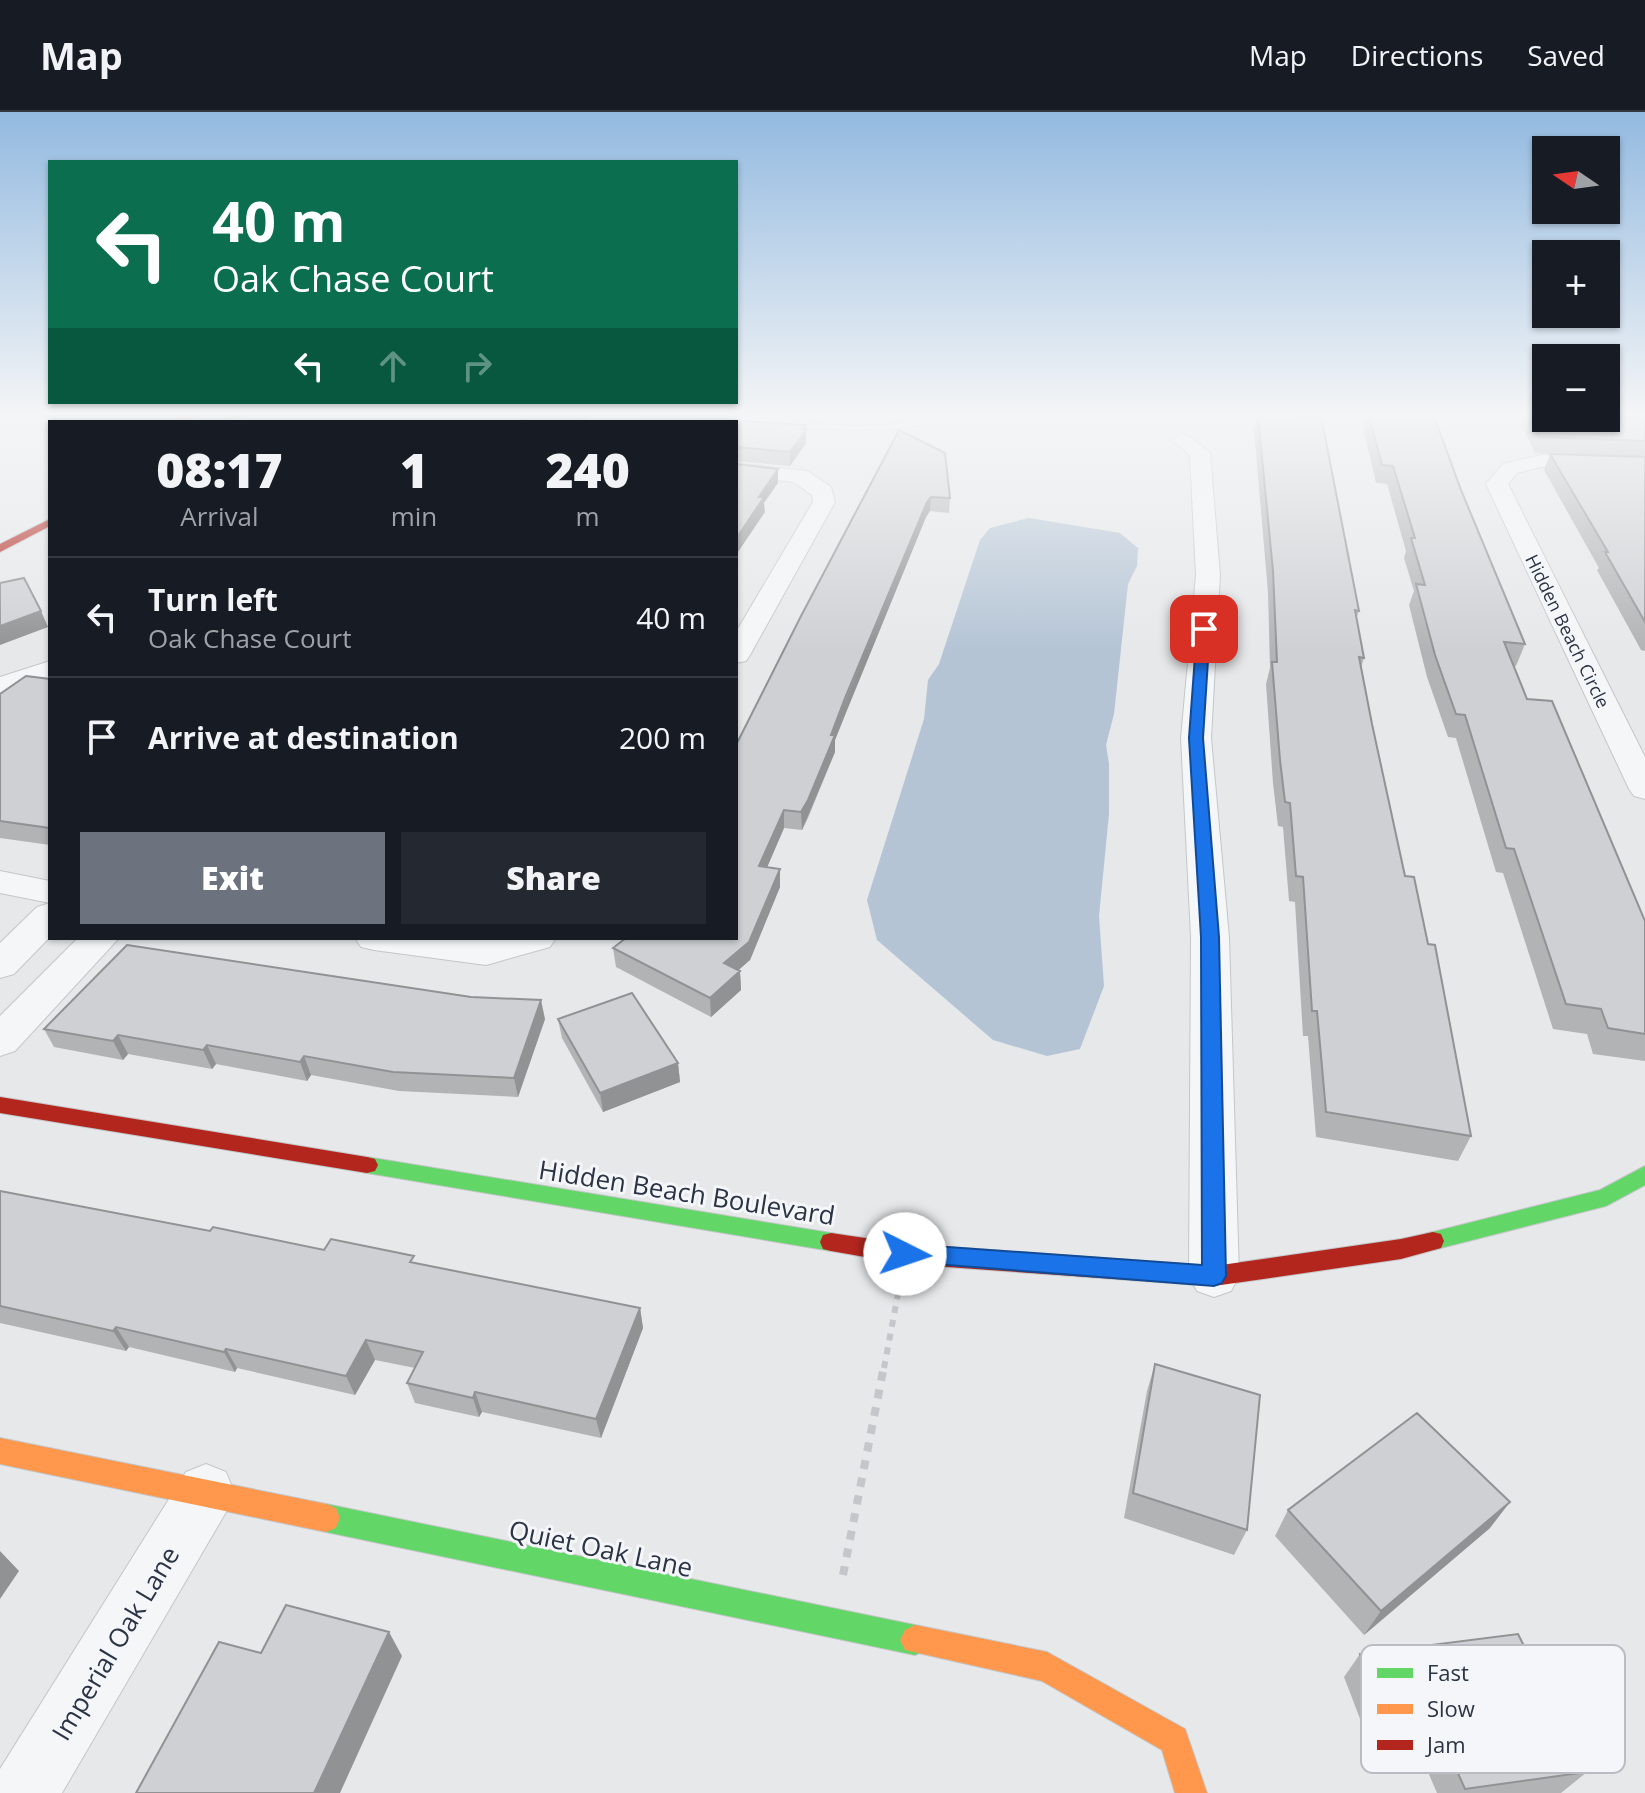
<!DOCTYPE html>
<meta charset="utf-8">
<style>
:root{--surface:#171b24;--page:#242831;--text:#f1f3f6;--muted:#9ea1a6;--line:#363941;--accent:#6c737f}
body{margin:0;font-family:"Open Sans",sans-serif;background:var(--page);color:var(--text);height:100vh;display:flex;flex-direction:column;font-size:30px;white-space:nowrap}
*{box-sizing:border-box;margin:0}
p{font-size:26px;color:var(--muted)}
.icon{flex:none;width:44px;height:44px;fill:none;stroke:currentColor;stroke-width:2;stroke-linecap:round;stroke-linejoin:round}
.map{position:relative;flex:1;overflow:hidden}
.sheet{position:absolute;left:48px;top:308px;width:690px;height:520px;display:flex;flex-direction:column;background:var(--surface);border-radius:0px;box-shadow:0 2px 6px #0004}
.sheet>*{flex:none}
.banner{position:absolute;left:48px;top:48px;width:690px;height:244px;border-radius:0px;box-shadow:0 2px 6px #0004;background:#0b6e4f;color:#fff;overflow:hidden}
.needle{width:52px;rotate:283deg}
.buttons{position:absolute;left:1532px;top:24px;display:grid;gap:16px}
.buttons a{display:grid;place-items:center;width:88px;height:88px;border-radius:0px;background:var(--surface);box-shadow:0 2px 6px #0004;font-size:40px}
.pin{position:absolute;display:grid;place-items:center;width:68px;height:68px;color:#fff;margin:-34px;border-radius:16px;box-shadow:0 4px 12px #0006}
.me{position:absolute;width:88px;margin:-44px;rotate:94deg;stroke-linejoin:round;filter:drop-shadow(0 0 6px #0008)}
.turn{display:flex;align-items:center;gap:28px;height:168px;padding:0 32px;font-size:36px}
.turn .icon{width:104px;height:104px;stroke-width:2.5}
.turn b{display:block;font-size:56px;line-height:68px}
.lanes{display:flex;align-items:center;height:76px;padding:0 32px;background:#0003;justify-content:center;gap:40px;direction:ltr}
.lanes .off{opacity:.35}
.eta{display:flex;justify-content:space-evenly;align-items:center;height:136px;text-align:center}
.eta b{font-size:48px;font-weight:800;line-height:56px}
.cta{display:flex;gap:16px;margin-top:auto;padding:16px 32px}
.cta a{flex:1;height:92px;border-radius:0px;background:var(--accent);color:#fff;font-size:32px;font-weight:800;line-height:92px;text-align:center}
.cta a+a{background:var(--page);color:var(--text)}
ul{padding:0;list-style:none}
li{display:flex;align-items:center;gap:24px;height:120px;padding:0 32px;border-top:2px solid var(--line)}
li div{flex:1}
li b{display:block;font-size:30px}
li em{font-style:normal}
header{display:flex;align-items:center;gap:48px;box-sizing:border-box;height:112px;padding:0 40px;background:var(--surface);border-bottom:2px solid var(--line)}
header strong{font-size:38px}
nav{display:flex;gap:44px;margin-inline-start:auto;font-size:28px}
.map>svg:first-child{display:block}
.water{fill:#b4c4d5}
.lines{fill:none;stroke-linecap:round;stroke-linejoin:round}
.lane-casing{stroke:#c4c6c8;stroke-width:2}
.street-casing{stroke:#c4c6c8;stroke-width:2}
.fast-casing{stroke:#c4c6c8;stroke-width:2}
.slow-casing{stroke:#c4c6c8;stroke-width:2}
.jam-casing{stroke:#c4c6c8;stroke-width:2}
.path-far1{stroke:#c5c6ca;stroke-width:6;stroke-dasharray:7 7;stroke-linecap:butt}
.path{stroke:#c5c6ca;stroke-width:8;stroke-dasharray:9 9;stroke-linecap:butt}
.lane{fill:#f5f6f7;fill-rule:evenodd}
.street{fill:#f5f6f7;fill-rule:evenodd}
.fast{fill:#63d668;fill-rule:evenodd}
.slow{fill:#ff974d;fill-rule:evenodd}
.jam{fill:#b3261e;fill-rule:evenodd}
.wall{fill:#b1b3b5}
.shaded-wall{fill:#909294}
.building{fill:#ced0d3;stroke:#909294;stroke-width:2}
.route{fill:#1a73e8;stroke:#114b97;stroke-width:2}
.labels{text-anchor:middle;dominant-baseline:central;stroke-width:6;stroke-linejoin:round;paint-order:stroke}
.far-street-label{font-size:18px;fill:#2b3445;stroke:#f4f6f9}
.near-street-label{font-size:26px;fill:#2b3445;stroke:#f4f6f9}
.key{fill:#f4f6f9;stroke:#b8bcc3;stroke-width:2}
.key-label{font-size:22px;fill:#2b3445}
</style>
<header>
<strong>Map</strong>
<nav><a>Map</a><a>Directions</a><a>Saved</a></nav>
</header>
<div class="map">
<svg width="1645" height="1681" viewBox="0 0 1645 1681">
<rect width="100%" height="100%" fill="#e6e8ea"/>
<path class="water" d="M1029,406l91,15 18,15 -1,18 -9,18 -14,130 -8,31 3,19v50l-10,102 5,70 -24,63 -33,7 -54,-16 -116,-100 -10,-40 57,-181 4,-39 11,-16 41,-124 10,-12z"/>
<g class="lines">
<g class="lane-casing">
<path id="lane" d="M719,304c68,0 142,21 208,2l5,3c-22,15 -190,8 -213,-5z"/>
</g>
<g class="street-casing">
<path id="street" d="M1182,322l7,2 21,17 10,122 -9,163 18,199 10,339 -8,15 -17,6 -17,-6 -8,-15 2,-339 -10,-199 15,-163 -6,-120 -18,-15z
M1541,343l104,4v12l-104,-4 -24,6 -9,11 137,273v42l-11,-3 -5,-7 -143,-305 17,-20z
M736,351l71,8 24,16 4,15 -85,153 -4,6 -10,2v-31l77,-130 -1,-7 -19,-13 -57,-7z
M50,549v18l-50,17v-19z
M0,759l50,10v22l-50,-10z
M50,791v34l-36,37 -14,4v-35l37,-36z
M78,826h41l-104,113 -15,5v-40z
M355,826l130,2 71,-2 -6,9 -64,18 -112,-15 -13,-3z
M206,1352l20,8 8,20 -8,20 -164,281h-62v-24l186,-297z"/>
</g>
<g class="fast-casing">
<path id="fast" d="M229,304h11l-7,6h-11z
M367,1045l464,76 8,2 3,7 -3,7 -8,2 -464,-78 -8,-2 -3,-6 3,-6z
M1645,1054v19l-39,21 -173,44 -8,-2 -3,-7 3,-7 8,-2 167,-42z
M326,1392l589,121 10,5 5,10 -5,10 -10,5 -589,-123 -10,-4 -4,-10 4,-10z"/>
</g>
<g class="slow-casing">
<path id="slow" d="M183,304h11l-8,6h-12z
M0,1326l326,66 10,4 4,10 -4,10 -10,4 -326,-68z
M915,1513l132,27 138,77 22,64h-32l-13,-43 -120,-69 -137,-31 -5,-10 5,-10z"/>
</g>
<g class="jam-casing">
<path id="jam" d="M50,407v7l-50,26v-8z
M0,985l367,60 8,2 3,6 -3,6 -8,2 -367,-60z
M1433,1120l8,2 3,7 -3,7 -40,11 -187,27 -309,-22 -74,-13 -8,-2 -3,-7 3,-7 8,-2 74,11 309,22 187,-27z"/>
</g>
<path class="path-far1" d="M884,1256l14,-74"/>
<path class="path" d="M843,1463l41,-209"/>
<use href="#lane" class="lane"/>
<use href="#street" class="street"/>
<use href="#fast" class="fast"/>
<use href="#slow" class="slow"/>
<use href="#jam" class="jam"/>
</g>
<path class="wall" d="M644,304h28l134,9v18l-16,23 -54,-5v-39h-91z
M1257,304h64l38,195 -3,8 8,39 -3,9 11,57 33,152 23,68 43,192 -13,25 -142,-24 -8,-101h-5l-8,-134 -6,-1 -6,-74 -5,-1 -5,-43 -7,-99 4,-16 -2,-76 -14,-162z
M1365,304h69l27,74 64,154 -9,22h-2l13,33 118,222v140l-52,-7 -6,-20 -34,-5 -50,-156 -7,-1 -40,-134 -8,-1 -21,-60 -18,-72 5,-14 -10,-33 2,-7 -19,-67 -11,-1 -13,-56z
M1524,304l121,1v234l-4,-1 -44,-80 2,-2 -55,-98 6,-16 -15,-1 -14,-28z
M899,318l51,68 -1,15 -19,-2 -4,6 -81,198 -10,25v12l-27,66 -6,12 -18,-2 -17,39 13,2v18l-30,73 -12,10 2,1 1,19 -30,27 -95,-50 -3,-19 123,-10z
M50,567v166l-50,-7v-144z
M545,907l-27,78 -119,-6 -88,-16 -4,6 -91,-17 -4,5 -84,-15 -5,6 -69,-13 -10,-18z
M558,907l120,44 2,19 -77,30 -41,-74z
M0,1079l210,40 207,33 223,44 3,20 -42,110 -119,-26 -3,5 -64,-14 -8,-20 8,-15 -40,-8 -20,35 -118,-27 -2,4 -106,-25 -3,4 -126,-28z
M1155,1252l92,166 -13,25 -110,-37 23,-127z
M1288,1398l202,18 -126,107 -89,-99z
M1360,1542l227,118 -26,21h-124l-15,-35 -45,5 -33,-86z"/>
<path class="shaded-wall" d="M575,304h17l-7,6h-17z
M806,313v18l-16,23v-14z
M778,357v14l-14,20 1,9 -29,43v-16l23,-42z
M931,385l-1,14 -4,6 -81,198 -10,25v12l-33,78 -1,-18 30,-77 96,-233z
M41,499l7,16 -48,18v-19z
M784,698v18l-24,56 -1,-18z
M780,757v18l-30,73 -25,22 -1,-19z
M740,859l1,19 -30,27 -1,-19z
M541,888l4,19 -27,78 -4,-19z
M118,923l10,19 -5,6 -10,-19z
M207,933l9,19 -4,5 -9,-19z
M304,944l7,19 -4,6 -7,-19z
M678,951l2,19 -77,30 -3,-19z
M640,1196l3,20 -42,110 -5,-19z
M116,1215l13,20 -3,4 -13,-20z
M366,1228l9,20 -20,35 -9,-19z
M226,1237l11,19 -2,4 -11,-20z
M475,1280l7,20 -3,5 -6,-19z
M1510,1390l-20,26 -126,107 17,-24z
M0,1439l19,20 -19,28z
M389,1520l13,24 -62,137h-26z"/>
<path class="building" d="M537,304h38l-7,6h-52z
M646,304h26l134,9 -3,4 3,1 -16,22 -54,-5v-25h-84z
M1258,304h40l-2,2 25,-2 38,195 -4,-1 9,48 -5,-1 13,67 33,152 9,1 14,67 7,1 36,191 -145,-24 -9,-101h-5l-9,-134 -7,-1 -6,-73 -5,-1 -5,-42 -8,-98h5l-4,-91z
M1369,304h65l27,74 64,154 -21,-2 23,57 25,2 93,220v113l-37,-6 -7,-19 -35,-5 -52,-155 -8,-1 -41,-133 -9,-1 -21,-59 -19,-71 9,1 -14,-47h4l-22,-72 -11,-1z
M1530,304h16v2h60v-2l39,1v24l-105,-4z
M899,318l46,23 5,45 -19,-1 -4,5 -82,196 -14,37h4l-27,65 -7,12 -17,-2 -25,56 21,3 -31,73 -25,21 16,8 -30,27 -97,-50 13,-10h110v-193l64,-127z
M1550,342l95,3v165l-40,-70h3z
M736,352l42,5 -19,28h5l-28,42z
M24,466l17,33 -41,15v-43z
M26,564l24,3v149l-50,-7v-127z
M127,833l344,52 70,3 -27,78 -121,-6 -89,-16 -4,6 -93,-17 -4,5 -85,-15 -5,6 -69,-12z
M632,881l46,70 -78,30 -42,-74z
M0,1079l210,40 3,-4 111,23 7,-11 83,17 -4,6 230,46 -44,111 -121,-27 -2,6 -66,-15 16,-31 -57,-12 -20,36 -120,-27 -2,3 -108,-25 -3,4 -113,-25z
M1155,1252l105,31 -13,135 -114,-37z
M1417,1301l93,89 -129,109 -93,-101z
M286,1493l103,27 -75,161h-178l83,-151 42,11z
M1518,1522l69,138 -122,17 -23,-52 -46,5 -36,-88z"/>
<linearGradient id="sky" x2="0" y2="1"><stop stop-color="#93bae0"/><stop offset="0.56" stop-color="#f4f5f6"/><stop offset="1" stop-color="#f4f5f6" stop-opacity="0"/></linearGradient>
<rect width="1645" height="540" fill="url(#sky)"/>
<path class="route" d="M1204,514l6,3 -7,109 16,199 7,339 -4,7 -8,3 -317,-25 -3,-7 3,-7 8,-3 297,21 -1,-328 -12,-199 8,-109z"/>
<g class="labels">
<g class="far-street-label">
<text transform="translate(1568 519) rotate(64)">Hidden Beach Circle</text>
</g>
<g class="near-street-label">
<text transform="translate(687 1080) rotate(9)">Hidden Beach Boulevard</text>
<text transform="translate(601 1436) rotate(12)">Quiet Oak Lane</text>
<text transform="translate(115 1531) rotate(-59)">Imperial Oak Lane</text>
</g>
</g>
<rect x="1361" y="1533" width="264" height="128" rx="12" class="key"/>
<rect x="1377" y="1556" width="36" height="10" fill="#63d668"/>
<rect x="1377" y="1592" width="36" height="10" fill="#ff974d"/>
<rect x="1377" y="1628" width="36" height="10" fill="#b3261e"/>
<g class="key-label">
<text x="1427" y="1569">Fast</text>
<text x="1427" y="1605">Slow</text>
<text x="1427" y="1641">Jam</text>
</g>
</svg>
<div class="buttons">
<a><svg class="needle" viewBox="-14 -14 28 28"><path d="M0-13l5 13h-10z" fill="#e53935"/><path d="M0 13l5-13h-10z" fill="#9ea1a6"/></svg></a>
<a>+</a>
<a>−</a>
</div>
<div class="pin" style="left:1204px;top:517px;background:#d93025"><svg class="icon" aria-label="arrive" viewBox="0 0 24 24"><path d="M6 21V4h12l-3 4 3 4H6"/></svg></div>
<svg class="me" style="left:905px;top:1142px" viewBox="-20 -20 40 40"><circle r="19" fill="#fff"/><path d="M0-13L10 11 0 6-10 11z" fill="#1a73e8"/></svg>
<div class="banner">
<div class="turn"><svg class="icon" aria-label="left" viewBox="0 0 24 24"><path d="M17 20v-9H6M10 6l-5 5 5 5"/></svg><div><b>40 m</b>Oak Chase Court</div></div>
<div class="lanes"><svg class="icon" aria-label="left" viewBox="0 0 24 24"><path d="M17 20v-9H6M10 6l-5 5 5 5"/></svg><svg class="icon off" aria-label="ahead" viewBox="0 0 24 24"><path d="M12 20V5M6 11l6-6 6 6"/></svg><svg class="icon off" aria-label="right" viewBox="0 0 24 24"><path d="M7 20v-9h11M14 6l5 5-5 5"/></svg></div>
</div>
<section class="sheet">
<div class="eta">
<div><b>08:17</b><p>Arrival</p></div>
<div><b>1</b><p>min</p></div>
<div><b>240</b><p>m</p></div>
</div>
<ul>
<li><svg class="icon" aria-label="left" viewBox="0 0 24 24"><path d="M17 20v-9H6M10 6l-5 5 5 5"/></svg><div><b>Turn left</b><p>Oak Chase Court</p></div><em>40 m</em></li>
<li><svg class="icon" aria-label="arrive" viewBox="0 0 24 24"><path d="M6 21V4h12l-3 4 3 4H6"/></svg><div><b>Arrive at destination</b></div><em>200 m</em></li>
</ul>
<div class="cta"><a>Exit</a><a>Share</a></div>
</section>
</div>
